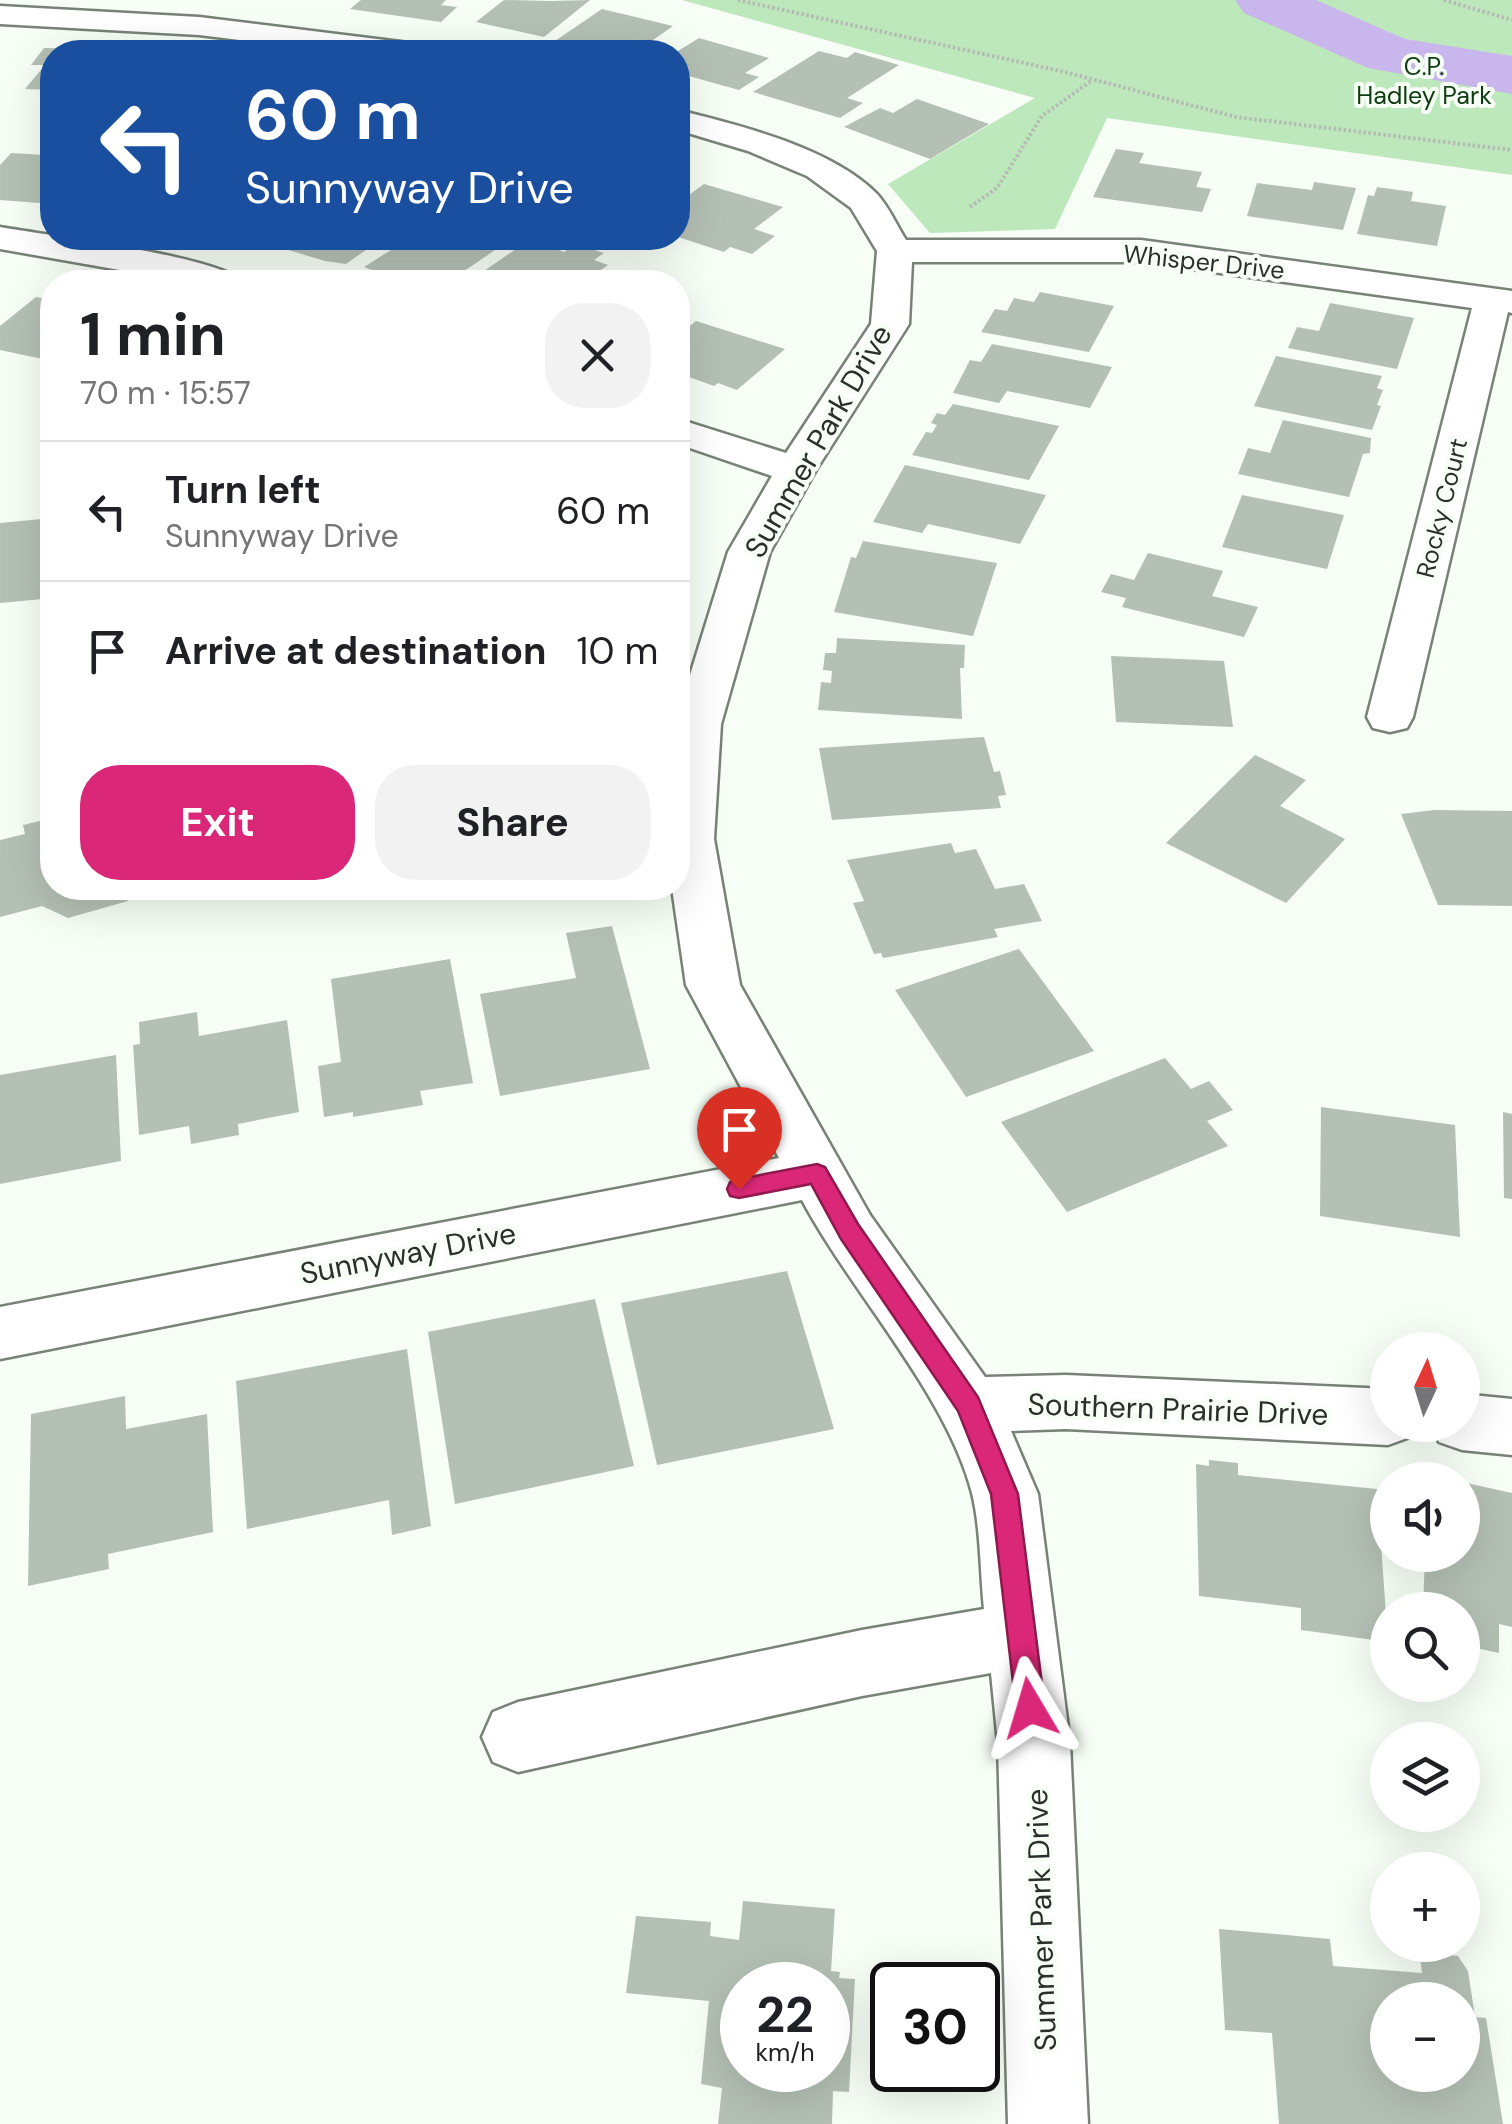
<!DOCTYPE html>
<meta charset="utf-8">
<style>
:root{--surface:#fff;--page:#f2f2f2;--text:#202124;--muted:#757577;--line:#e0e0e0;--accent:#db2777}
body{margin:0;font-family:"DM Sans",sans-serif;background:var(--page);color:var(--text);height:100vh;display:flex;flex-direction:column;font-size:38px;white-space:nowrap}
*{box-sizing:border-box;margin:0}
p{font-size:32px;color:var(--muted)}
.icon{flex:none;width:55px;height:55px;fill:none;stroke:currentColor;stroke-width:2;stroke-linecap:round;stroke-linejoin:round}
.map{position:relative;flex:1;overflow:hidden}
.drawer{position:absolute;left:40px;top:270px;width:650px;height:630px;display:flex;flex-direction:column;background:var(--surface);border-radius:40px;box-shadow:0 10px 40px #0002}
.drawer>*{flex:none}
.top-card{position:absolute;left:40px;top:40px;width:650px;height:210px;border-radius:40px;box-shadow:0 10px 40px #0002;background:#1a4fa0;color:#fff;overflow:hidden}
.needle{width:65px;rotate:4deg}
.fabs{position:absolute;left:1370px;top:1332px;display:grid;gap:20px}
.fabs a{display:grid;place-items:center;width:110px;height:110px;border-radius:50%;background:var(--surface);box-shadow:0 10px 40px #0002;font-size:50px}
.speed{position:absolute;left:720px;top:1962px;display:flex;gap:20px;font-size:50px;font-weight:700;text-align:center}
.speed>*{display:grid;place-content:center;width:130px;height:130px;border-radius:50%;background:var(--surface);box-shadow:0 10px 40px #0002;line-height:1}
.speed small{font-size:25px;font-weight:400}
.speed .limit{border:5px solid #111;border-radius:15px;background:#fff;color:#111}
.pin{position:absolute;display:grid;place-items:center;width:85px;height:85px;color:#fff;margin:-102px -42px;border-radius:50% 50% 50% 0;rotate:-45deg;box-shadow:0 0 10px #0007}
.pin .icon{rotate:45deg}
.me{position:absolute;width:110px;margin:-55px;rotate:353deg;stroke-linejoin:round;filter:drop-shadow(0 0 8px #0008)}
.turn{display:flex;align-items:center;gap:35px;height:210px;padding:0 40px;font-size:45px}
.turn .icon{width:130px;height:130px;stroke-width:2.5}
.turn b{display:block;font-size:70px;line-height:85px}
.round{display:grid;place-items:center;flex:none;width:105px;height:105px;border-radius:40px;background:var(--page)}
.overview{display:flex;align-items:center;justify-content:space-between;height:170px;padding:0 40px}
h1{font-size:60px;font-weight:700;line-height:75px}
.primary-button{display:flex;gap:20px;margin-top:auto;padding:20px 40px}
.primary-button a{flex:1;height:115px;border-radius:40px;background:var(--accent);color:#fff;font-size:40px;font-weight:700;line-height:115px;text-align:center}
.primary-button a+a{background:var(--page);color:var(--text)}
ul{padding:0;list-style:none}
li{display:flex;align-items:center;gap:30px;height:140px;padding:0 40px;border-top:2px solid var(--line)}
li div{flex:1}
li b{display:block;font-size:38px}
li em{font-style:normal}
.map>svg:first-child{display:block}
.green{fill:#bde8bb}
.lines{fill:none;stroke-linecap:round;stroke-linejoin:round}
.river{fill:#c8b6ed;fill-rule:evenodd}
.building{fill:#b5c0b5;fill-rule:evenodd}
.minor-casing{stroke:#788277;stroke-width:5}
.path{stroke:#b4bbb4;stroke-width:4;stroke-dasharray:2.5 2.5;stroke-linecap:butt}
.minor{fill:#fff;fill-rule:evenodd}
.route{fill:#db2777;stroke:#8e194d;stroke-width:2.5}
.labels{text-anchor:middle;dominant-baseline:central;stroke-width:8;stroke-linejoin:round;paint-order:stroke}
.far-park-label{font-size:25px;fill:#0d3b0f;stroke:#f6fef5}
.far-street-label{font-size:25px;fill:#2b2f2b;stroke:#f6fef5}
.street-label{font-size:30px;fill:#2b2f2b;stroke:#f6fef5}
</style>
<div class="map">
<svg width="1512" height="2124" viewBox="0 0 1512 2124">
<rect width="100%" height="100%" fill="#f6fef5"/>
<path class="green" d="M682,0h830v175l-405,-57 -52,111 -125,4 -42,-49 147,-86z"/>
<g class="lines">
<path class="river" d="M1235,0h81l89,39 107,17v38l-144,-26 -124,-55z"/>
</g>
<path class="building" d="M361,0h85l-5,5 16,2 -16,15 -91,-13z
M504,0l47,1 39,-1 -46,37 -68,-15z
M602,9l71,17 -27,19 13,3 -6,4h-62l-39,-9z
M699,38l70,20 -24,15 14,4 -20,13 -61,-17v-22z
M44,48l64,1v3h-56v38l-27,-1 20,-24h-14z
M819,51l28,7 8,-6 44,13 -52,33 16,5 -23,15 -87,-26z
M917,99l72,25 -59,35 -86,-32 36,-19 13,5z
M52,147v57l-52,-4v-35l11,-12 34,2z
M1116,149l28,4 -5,10 63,9 -6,15 15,2 -9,23 -109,-15z
M1314,182l42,6 -13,42 -96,-14 10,-33 55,7z
M704,184l79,23 -29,22 21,7 -23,18 -22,-7 -6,5 -46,-15v-34z
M1377,187l36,5 -2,9 35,5 -9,40 -80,-12 11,-39 6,1z
M273,238h110l-37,26 -21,-3 -60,-18z
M410,238h43l45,10 -50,34h-57l-20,-6 6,-4 -13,-5z
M529,240l33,8 -3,2 5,2 11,-8 29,9 -10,7 14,5 -24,17h-116z
M1040,292l74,14 -25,46 -108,-20 14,-23 12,2 7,-13 20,4z
M52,295v66l-52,-11v-24l36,-29 12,2z
M1330,303l84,15 -17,51 -109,-21 9,-21 22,4z
M696,321l89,28 -48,41 -19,-7 -4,3 -36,-13v-38z
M992,344l120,23 -22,41 -83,-17 -8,12 -46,-10 17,-33 11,2z
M1276,356l106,20 -5,12 6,2 -6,15 4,1 -9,24 -118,-24z
M953,404l106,22 -30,54 -117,-25 14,-23 6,1 5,-8 -6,-2 6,-10 8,2z
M1283,420l88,18 -1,15 -7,1 -14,43 -111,-23 10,-26 22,5z
M905,465l141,30 -26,49 -92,-20 -6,9 -49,-11z
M1242,495l102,20 -17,54 -105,-22z
M52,518l-9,81 -43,4v-80z
M863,541l134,22 -24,73 -139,-24 17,-55 5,1z
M1148,553l75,18 -11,25 46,11 -14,30 -122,-30 4,-9 -25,-6 10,-18 23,6z
M837,638l128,7 -1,23h-4l2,51 -144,-9 3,-28 10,1 1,-12 -9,-1 2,-17h11z
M1111,656l113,5 9,66 -117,-5z
M984,737l10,35 6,-1 6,24 -8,1 3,12 -169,12 -13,-72z
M1255,755l51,25 -26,26 65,33 -59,64 -120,-60z
M1435,810l77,1v95l-74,-1 -37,-91z
M52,818v70h73l3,13 -60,17 -26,-12 -42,11v-77l25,-6 -2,-9z
M951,843l4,10 21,-4 19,40 29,-5 18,37 -48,8 4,8 -115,21 -2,-5 -7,1 -21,-51 11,-2 -17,-41z
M612,926l38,143 -150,27 -20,-102 96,-16 -10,-45z
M1019,949l75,102 -128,46 -71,-107z
M450,959l23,124 -53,8 3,14 -70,12v-5l-29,5 -6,-51 23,-4 -10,-83z
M197,1012l2,24 88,-16 12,92 -61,12 1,11 -48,9 -2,-18 -50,9 -6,-90 7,-1 -1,-22z
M116,1055l5,106 -121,23v-109z
M1165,1058l26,31 18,-8 24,29 -26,11 21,25 -161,66 -66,-90z
M1321,1107l134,18 5,112 -140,-21z
M1503,1112l9,2v85l-8,-1z
M787,1271l47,158 -177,36 -36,-162z
M595,1299l39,167 -179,38 -27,-172z
M407,1349l24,177 -39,9 -3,-35 -142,29 -11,-148z
M125,1396l1,33 81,-15 6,118 -105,22 1,15 -81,17 3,-172z
M1209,1460l29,3v12l139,14 11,153 -87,-12v-22l-102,-12 -3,-132 13,2z
M1462,1482l50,11v134l-13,-3v29l-37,-8v-35h-39l2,-55h37z
M743,1901l92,8 -4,62 9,1 -1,6 16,1 -6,113 -16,-1 -1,33h-114l4,-36 -21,-4 8,-83 -83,-8 10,-77 75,6 -1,14 29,4zM742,1985h86v85h-86z
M1219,1929l111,10 3,27 89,7 -2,-16 4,-5 34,4 10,15 7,46 11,1 17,106h-224l-7,-91 -47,-3zM1388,2000h74v75h-74z"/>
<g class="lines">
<g class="minor-casing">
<path id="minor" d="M0,6l199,11 210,26 11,2 4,7h-85l-140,-17 -199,-11z
M678,110c61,15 154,38 199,84 12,13 20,32 29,46h235l371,51v22l-4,-1 -95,405 -6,11 -17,4 -17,-4 -6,-11 105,-409 -331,-46h-229l-3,62 -93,146 -46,82 -49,172 -7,115 26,146 130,230 115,162 81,-2 322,14v36h28l-6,12 -22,8 -322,-16 -55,2 27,63 32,249 18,381h-80l-10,-381 -7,-70 -129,23 -344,76 -25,-10 -11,-25 11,-25 25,-10 344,-72 122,-21c-4,-37 -3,-79 -12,-116 -25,-98 -121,-201 -170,-293l-802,159v-52l779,-149 -93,-173 -14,-97h6v-174l50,-162 44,-76 -94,-32v-25l108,34 85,-129 6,-73 -26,-43 -44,-32 -59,-25 -70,-21z
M0,227c38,7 225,30 242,55h-54l-188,-33z
M1462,1394l50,5v56l-50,-5 -23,-8 -7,-17h30z"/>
</g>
<path class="path" d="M738,0l327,72 171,45 276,33
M1444,0l68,20
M970,207l27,-19 45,-72 49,-35"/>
<use href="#minor" class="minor"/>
</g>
<path class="route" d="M817,1164l8,3 33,57 120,173 40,97 27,214 -4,9 -11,5 -10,-5 -4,-9 -25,-214 -33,-83 -117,-172 -30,-55 -72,14 -9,-2 -3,-7 3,-7 9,-3z"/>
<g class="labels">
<g class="far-park-label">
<text x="1424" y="66">C.P.<tspan x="1424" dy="29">Hadley Park</tspan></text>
</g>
<g class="far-street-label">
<text transform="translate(1204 262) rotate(6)">Whisper Drive</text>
<text transform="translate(1442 508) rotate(-76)">Rocky Court</text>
</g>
<g class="street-label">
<text transform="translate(818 441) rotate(-60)">Summer Park Drive</text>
<text transform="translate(408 1253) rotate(-11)">Sunnyway Drive</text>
<text transform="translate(1178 1409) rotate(2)">Southern Prairie Drive</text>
<text transform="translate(1041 1920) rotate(-92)">Summer Park Drive</text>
</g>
</g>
</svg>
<div class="fabs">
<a><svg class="needle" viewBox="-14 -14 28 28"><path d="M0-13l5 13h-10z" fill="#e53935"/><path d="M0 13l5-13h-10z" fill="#757577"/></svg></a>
<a><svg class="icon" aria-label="sound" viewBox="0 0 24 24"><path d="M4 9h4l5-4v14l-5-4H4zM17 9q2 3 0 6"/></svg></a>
<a><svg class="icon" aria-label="search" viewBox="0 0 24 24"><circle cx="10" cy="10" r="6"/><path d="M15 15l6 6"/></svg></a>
<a><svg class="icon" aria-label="layers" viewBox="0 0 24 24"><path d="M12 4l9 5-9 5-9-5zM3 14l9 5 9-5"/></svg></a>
<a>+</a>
<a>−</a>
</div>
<div class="speed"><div>22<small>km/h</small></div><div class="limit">30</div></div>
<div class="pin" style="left:739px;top:1189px;background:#d93025"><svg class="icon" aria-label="arrive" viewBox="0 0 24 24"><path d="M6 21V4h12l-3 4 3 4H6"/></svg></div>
<svg class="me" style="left:1030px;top:1708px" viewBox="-20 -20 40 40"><path d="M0-17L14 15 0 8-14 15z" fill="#db2777" stroke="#fff" stroke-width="4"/></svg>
<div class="top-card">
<div class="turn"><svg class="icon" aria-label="left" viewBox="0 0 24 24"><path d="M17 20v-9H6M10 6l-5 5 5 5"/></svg><div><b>60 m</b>Sunnyway Drive</div></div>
</div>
<section class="drawer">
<div class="overview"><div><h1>1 min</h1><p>70 m · 15:57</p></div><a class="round"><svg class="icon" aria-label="close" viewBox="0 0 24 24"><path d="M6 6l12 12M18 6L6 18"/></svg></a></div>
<ul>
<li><svg class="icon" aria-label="left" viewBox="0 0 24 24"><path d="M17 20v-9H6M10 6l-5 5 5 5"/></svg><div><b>Turn left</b><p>Sunnyway Drive</p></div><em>60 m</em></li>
<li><svg class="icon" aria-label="arrive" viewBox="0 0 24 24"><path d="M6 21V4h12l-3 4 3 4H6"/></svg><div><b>Arrive at destination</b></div><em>10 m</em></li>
</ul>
<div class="primary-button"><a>Exit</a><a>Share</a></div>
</section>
</div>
